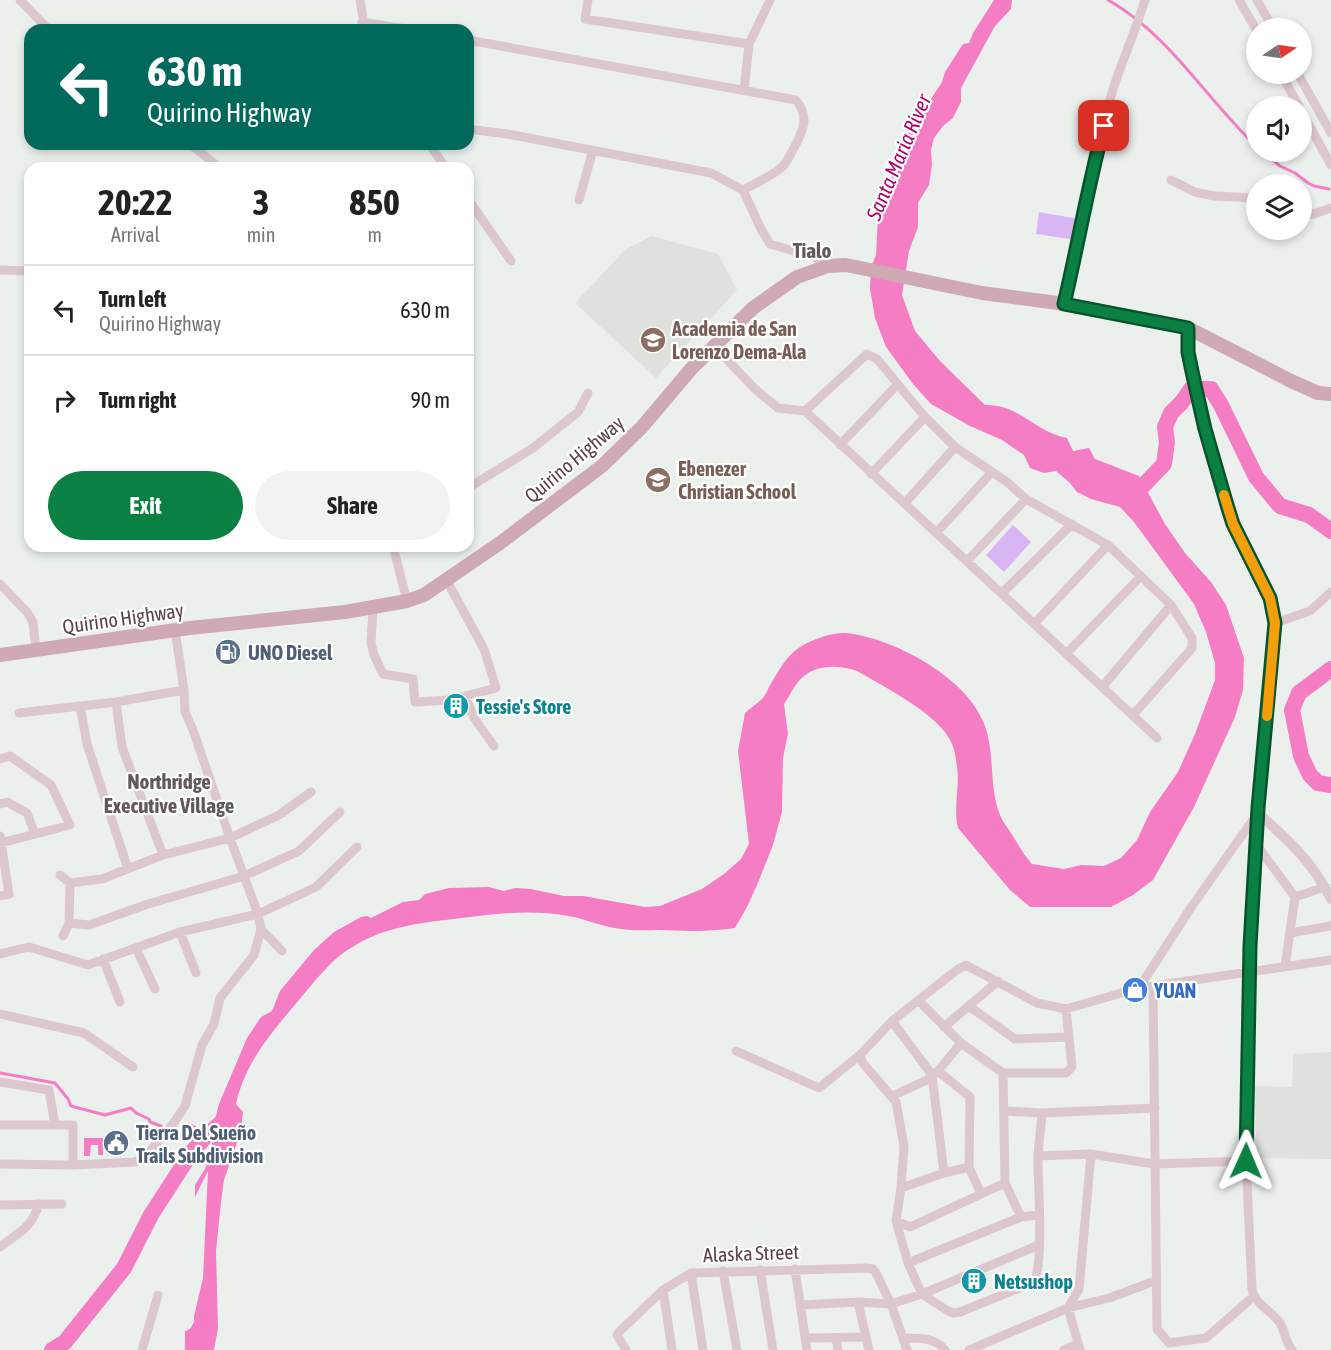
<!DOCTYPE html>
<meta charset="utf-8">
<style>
:root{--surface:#fff;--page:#f2f2f2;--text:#222;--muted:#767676;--line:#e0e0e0;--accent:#0b8043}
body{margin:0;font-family:"Asap Condensed",sans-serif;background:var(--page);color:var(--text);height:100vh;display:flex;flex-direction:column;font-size:22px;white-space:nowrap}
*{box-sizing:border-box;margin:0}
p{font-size:20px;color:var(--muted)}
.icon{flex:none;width:33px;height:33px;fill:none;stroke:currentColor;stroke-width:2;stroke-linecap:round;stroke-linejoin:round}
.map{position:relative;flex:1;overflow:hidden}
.details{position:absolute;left:24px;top:162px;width:450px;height:390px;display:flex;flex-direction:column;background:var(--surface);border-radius:18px;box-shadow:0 3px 9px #0003}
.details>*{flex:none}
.guide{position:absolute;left:24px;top:24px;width:450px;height:126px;border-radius:18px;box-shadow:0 3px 9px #0003;background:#00695c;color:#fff;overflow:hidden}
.needle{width:39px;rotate:77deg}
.controls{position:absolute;left:1246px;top:18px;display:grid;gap:12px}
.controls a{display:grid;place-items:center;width:66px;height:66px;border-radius:50%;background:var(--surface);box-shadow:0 3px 9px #0003;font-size:30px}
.pin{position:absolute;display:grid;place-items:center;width:51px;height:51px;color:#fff;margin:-26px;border-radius:12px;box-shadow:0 3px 9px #0006}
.me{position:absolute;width:66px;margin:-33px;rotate:1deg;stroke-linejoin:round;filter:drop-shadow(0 0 4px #0008)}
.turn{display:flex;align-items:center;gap:21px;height:126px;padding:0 24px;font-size:27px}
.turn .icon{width:78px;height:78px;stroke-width:2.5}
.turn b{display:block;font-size:42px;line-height:51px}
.eta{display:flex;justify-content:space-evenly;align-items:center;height:102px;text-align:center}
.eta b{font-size:36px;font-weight:700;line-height:42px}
.action{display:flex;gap:12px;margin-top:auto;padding:12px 24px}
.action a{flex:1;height:69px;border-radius:36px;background:var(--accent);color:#fff;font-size:24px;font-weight:700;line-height:69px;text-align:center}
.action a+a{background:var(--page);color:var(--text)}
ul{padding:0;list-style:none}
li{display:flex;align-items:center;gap:18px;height:90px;padding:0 24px;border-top:2px solid var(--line)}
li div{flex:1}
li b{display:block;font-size:22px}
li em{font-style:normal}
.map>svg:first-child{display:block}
.education{fill:#dee1de}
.green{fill:#dab5f3}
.water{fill:#f57dc3}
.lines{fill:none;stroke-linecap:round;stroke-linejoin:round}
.stream{stroke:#f57dc3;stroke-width:3}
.river{stroke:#f57dc3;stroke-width:16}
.minor{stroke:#dcc7ce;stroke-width:9}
.tertiary{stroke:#dcc7ce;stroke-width:10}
.primary{stroke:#cfa9b4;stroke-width:14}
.route-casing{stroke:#07532c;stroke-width:15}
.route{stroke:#0b8043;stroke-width:10}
.slow{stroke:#f59e0b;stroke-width:10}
.labels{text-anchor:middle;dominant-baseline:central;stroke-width:4.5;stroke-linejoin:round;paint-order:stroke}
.education-label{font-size:20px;font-weight:bold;fill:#785e54;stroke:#fff;text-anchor:start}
.street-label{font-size:20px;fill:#5c434b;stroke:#fff}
.service-label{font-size:20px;font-weight:bold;fill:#4e5e75;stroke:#fff;text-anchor:start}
.culture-label{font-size:20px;font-weight:bold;fill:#0d838f;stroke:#fff;text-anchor:start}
.shop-label{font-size:20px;font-weight:bold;fill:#366cbe;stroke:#fff;text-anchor:start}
.water-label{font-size:21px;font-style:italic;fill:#b20068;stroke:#fff}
.neighbourhood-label{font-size:21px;font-weight:bold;fill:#62585b;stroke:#fff}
</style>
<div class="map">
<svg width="1331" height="1350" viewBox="0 0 1331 1350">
<rect width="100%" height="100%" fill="#ecf0ed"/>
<path class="education" d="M652,236l66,18 19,36 -81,88 -81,-75 51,-54z
M1331,1052v107l-74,-1 -2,-72 37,1 1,-33z"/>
<path class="green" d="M1039,212l40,7 -3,21 -40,-6z
M1013,525l18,17 -27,30 -18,-17z"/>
<path class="water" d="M994,0h18l-1,9 -16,17 -34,62v14l-8,16 -10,8 -9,12 -3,12 1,15 -3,20 -11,18v24l-9,24 -7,44 13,36 25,30 45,44c33,-2 51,28 82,33l6,13 16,-3 6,11 44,17 26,48 20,29 26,29 15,23 18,53 -1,32 -8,27 -41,90 -41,73 -20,15 -22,12h-81l-20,-17 -52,-62c-5,-20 2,-41 -1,-61 -1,-7 -2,-16 -5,-23 -10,-28 -69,-58 -95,-73 -16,-6 -40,-7 -54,6 -8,6 -13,19 -19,27l4,30 -5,24 -1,54 -9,33 -16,40 -10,22 -12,21c-26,4 -51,3 -77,2 -12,0 -25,1 -37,-1 -18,-2 -35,-10 -53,-13 -38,-7 -76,-2 -114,3 -35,4 -69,8 -100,27 -22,12 -39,35 -55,54 -27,32 -54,62 -63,104l7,8 -2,19 -17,49 -3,22 -5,49 2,77 -4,22h-29v-19l5,-2 4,-7v-6l9,-38 5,-107 -13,26v-12l10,-16 6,-16 3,-29 5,-20 28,-66 14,-21 11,-6 8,-20 34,-41 20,-18 27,-15 6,-1 4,2 32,-16 16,-2 6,-6 24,-6 40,-1 15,4 11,-3 16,1 33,7h19l62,11 15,-1 42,-17 22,-15 17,-15 8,-15 -11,-93 7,-38c5,-5 12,-9 17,-14 3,-3 5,-8 7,-12 11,-18 18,-34 38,-44 10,-5 27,-11 39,-10 47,5 118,43 137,88 13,30 5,64 17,94 3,8 10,15 14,23 6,9 11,19 18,26l32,5 17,-4 23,1 17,-8 16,-18 13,-28 28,-40 17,-38 20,-54v-17l-9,-31 -12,-28 -60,-82 -14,-15 -29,-8 -14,-7 -7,-9 -14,-12 -12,2 -14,-5 -6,-13 -22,-15 -32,-14 -39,-22 -18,-20 -27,-37 -11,-29 -5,-29 1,-22 5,-12 2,-39 26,-76 38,-58 3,-10 16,-25 2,-3 6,-1 4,-10z
M84,1138h19v17h-5v-10h-7l-1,11h-6z"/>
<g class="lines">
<path class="stream" d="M1108,0c62,35 98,99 149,147
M1262,152l18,14 15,7 13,10 6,3 15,3
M0,1073l55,10 13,16 3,7 34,9 26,-7 5,5 13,6 1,3 11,4
M168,1138h10l8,-12 3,-2 18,11"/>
<path class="river" d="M1138,501l3,-13 23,-24 3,-22 -2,-15 6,-14 11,-11 9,-13h20l10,16 35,72 24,29 29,9 22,16
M1331,669l-32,24 -7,17 9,46 9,19 8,8 13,2
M52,1350l13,-8 59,-74 27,-53 40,-62 16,-18 15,-13"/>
<path class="minor" d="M20,0l29,30
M360,0l5,30
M588,0l-3,19 164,25 -5,47
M1239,0l18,31
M1257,0l16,28
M362,22l50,8
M468,40l328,60c14,17 7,31 -2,48 -3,5 -6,12 -10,17 -9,10 -29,18 -41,25
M749,44l21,-44
M1281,74l18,32
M1298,74l33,59
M1302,112l29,53
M468,129l39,5 204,39 32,17 18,39 9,15 44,13 14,9
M190,144l30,24
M429,144l17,24
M1171,180l24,12 19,4 43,2
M468,199l43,62
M579,200l14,-50
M1302,215l12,-1 17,-6
M0,270l30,1
M1063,304c18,-72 29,-147 51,-218 10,-29 22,-57 31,-86
M714,346l41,43 23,19 27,3 352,327
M805,411l62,-57 10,5 48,58 30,30 52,35 19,17 82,46 63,60 21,33v10l-59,67
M840,445l57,-60
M871,474l54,-57
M468,488l65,-40 45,-36 10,-19
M905,503l50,-56
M936,533l55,-60
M393,546l14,55
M967,561l59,-62
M0,584l27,28 6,10 3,28
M1002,593l70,-69
M373,608l-2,35 3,12 9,19 30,5 2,23 35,-2 46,-12 -12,-39 -37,-68
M1275,623l35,-12 21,-19
M1034,624l74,-79
M175,630l9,60 1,22 8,18 37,108 28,76 3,15 21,22
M1067,653l74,-77
M1103,686l68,-81
M465,696l9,22 20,28
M116,702l6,45 41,108
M80,706l7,38 41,125
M19,713l97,-11 68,-12
M0,759l10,-3 41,29 19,40 -69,18
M0,804l7,-2 20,11 8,21
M1258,813l-9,146 -3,202 6,128c2,15 19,21 28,34 5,8 5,19 12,27
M0,836l9,58 -9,2
M1256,844l39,53 -10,69
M60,875l10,8 32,-4 61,-24 67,-17 49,-23 32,-23
M1295,897l30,-10
M69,923l20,2 59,-21 96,-28 55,-25 41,-39
M180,932l16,41
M1290,933l41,-7
M63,936l6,-13 1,-40
M136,948l19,41
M0,954l29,-7 59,18 92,-33 78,-18 58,-27 41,-40
M103,959l17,43
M1153,987l4,342 12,14 37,-5 47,-41
M1139,988l53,-82 65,-92
M970,1007l45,32 53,-2
M0,1014l84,19 49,34
M892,1021l40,54 12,98
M944,1027l54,-46
M736,1051l83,37 41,-33
M938,1071l32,26 -1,70 12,27
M1003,1073h63l6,-6 -6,-58
M0,1082l49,8 6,35
M892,1096l35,-16 11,-9 23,-28
M1005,1111l37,2 113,-5
M1042,1113c-1,16 -4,32 -4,47 0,27 6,101 -4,122l-74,30 -7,1 -5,-2 -26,-17 -14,-31 -12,-42 5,-33 3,-42 -8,-44 -34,-40 -2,-7 32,-34 66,-52 8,-4 71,38 29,6 73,-21 192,-28
M0,1125h73v40
M1038,1156l53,-2 63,10 92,-3
M0,1164l73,1 62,-3 12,-7 26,-31 12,-18 17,-61 12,-21 6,-26 34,-43 7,-26
M1005,1183l16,34
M901,1188l43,-15 25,-6
M0,1205l62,-1
M896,1221l14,6 95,-44 -2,-110 -42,-30 -42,-42
M0,1247c18,-14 32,-19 39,-43
M908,1263l113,-46 18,-2
M795,1269l12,81
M760,1270l13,80
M723,1271l14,79
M691,1273l12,77
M663,1290l9,60
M858,1302l11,48
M801,1305l57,-3 33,2 31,-10 117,-49
M805,1338l60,-1
M836,1338l2,12
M903,1338c16,0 31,-1 42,12
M142,1350l16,-55
M626,1350l-9,-15 2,-3 44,-42 28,-17 176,-5 6,1 3,4 15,31 16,46
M969,1350l99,-42 41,-10 46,-17
M1064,1350l14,-6
M1080,1350l-12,-42 11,-19 12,-135"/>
<path class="tertiary" d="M1188,328l1,24 16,77 28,95 37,74 5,25 -17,190c31,28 54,48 73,86"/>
<path class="primary" d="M0,655l190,-27 155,-16 62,-11 17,-6 76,-52 102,-77 40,-39 49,-58 62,-61 44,-31 31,-11 18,-1 136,28 76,10 121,23 9,2 103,53 27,12 13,1"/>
</g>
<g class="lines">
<g class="route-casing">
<path id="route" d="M1104,126c-16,59 -26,119 -40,178l124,24v24l5,24 12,53 22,76 6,19 37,74 5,25 -17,185 -8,138 -4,215"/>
</g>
<use href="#route" class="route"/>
<path class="slow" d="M1224,495l9,29 37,74 5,25 -8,93"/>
</g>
<defs>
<g id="school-disc" transform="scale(1.35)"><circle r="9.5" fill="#8d6e63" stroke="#fff"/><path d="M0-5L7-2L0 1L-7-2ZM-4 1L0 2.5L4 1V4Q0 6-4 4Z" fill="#fff"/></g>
<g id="fuel-disc" transform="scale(1.35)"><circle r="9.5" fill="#5c6f8a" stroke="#fff"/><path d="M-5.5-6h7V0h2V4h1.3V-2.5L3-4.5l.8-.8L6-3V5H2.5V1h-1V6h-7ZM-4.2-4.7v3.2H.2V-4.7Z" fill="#fff"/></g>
<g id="building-disc" transform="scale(1.35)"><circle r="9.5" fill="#0f9aa8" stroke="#fff"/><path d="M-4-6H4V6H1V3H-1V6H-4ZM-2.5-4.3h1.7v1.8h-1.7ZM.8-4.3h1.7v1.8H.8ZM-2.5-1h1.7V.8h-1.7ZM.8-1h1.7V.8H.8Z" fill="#fff"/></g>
<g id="shop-disc" transform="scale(1.35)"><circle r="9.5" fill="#3f7fe0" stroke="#fff"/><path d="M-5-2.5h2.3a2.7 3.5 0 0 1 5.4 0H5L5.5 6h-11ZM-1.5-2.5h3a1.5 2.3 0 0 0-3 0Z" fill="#fff"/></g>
<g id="civic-disc" transform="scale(1.35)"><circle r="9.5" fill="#5c6f8a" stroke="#fff"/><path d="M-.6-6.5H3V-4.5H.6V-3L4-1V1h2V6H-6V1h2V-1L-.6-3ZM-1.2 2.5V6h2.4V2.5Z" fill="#fff"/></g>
</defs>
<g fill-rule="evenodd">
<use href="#school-disc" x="653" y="340"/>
<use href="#school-disc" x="658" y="480"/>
<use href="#fuel-disc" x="228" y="652"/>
<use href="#building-disc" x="456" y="706"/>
<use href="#shop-disc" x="1135" y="990"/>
<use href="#civic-disc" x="116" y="1143"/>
<use href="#building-disc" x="974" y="1281"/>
</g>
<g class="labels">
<g class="education-label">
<text x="672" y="328">Academia de San<tspan x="672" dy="23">Lorenzo Dema-Ala</tspan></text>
<text x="678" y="468">Ebenezer<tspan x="678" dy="23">Christian School</tspan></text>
</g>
<g class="street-label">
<text transform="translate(574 459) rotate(-40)">Quirino Highway</text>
<text transform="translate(123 618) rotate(-8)">Quirino Highway</text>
<text transform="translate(751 1253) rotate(-2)">Alaska Street</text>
</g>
<g class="service-label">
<text x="248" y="652">UNO Diesel</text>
<text x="136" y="1132">Tierra Del Sueño<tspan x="136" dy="23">Trails Subdivision</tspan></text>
</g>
<g class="culture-label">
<text x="476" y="706">Tessie's Store</text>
<text x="994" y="1281">Netsushop</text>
</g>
<g class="shop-label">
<text x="1154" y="990">YUAN</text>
</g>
<g class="water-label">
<text transform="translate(898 157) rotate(-67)">Santa Maria River</text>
</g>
<g class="neighbourhood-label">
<text x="812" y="250">Tialo</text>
<text x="169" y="781">Northridge<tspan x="169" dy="24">Executive Village</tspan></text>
</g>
</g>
</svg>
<div class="controls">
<a><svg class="needle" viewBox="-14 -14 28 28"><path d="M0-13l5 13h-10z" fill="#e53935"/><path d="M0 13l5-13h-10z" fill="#767676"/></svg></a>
<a><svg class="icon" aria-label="sound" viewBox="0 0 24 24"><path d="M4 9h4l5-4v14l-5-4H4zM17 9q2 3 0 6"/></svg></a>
<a><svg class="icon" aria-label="layers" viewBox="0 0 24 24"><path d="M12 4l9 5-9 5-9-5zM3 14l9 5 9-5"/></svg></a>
</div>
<div class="pin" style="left:1104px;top:126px;background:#d93025"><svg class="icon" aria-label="arrive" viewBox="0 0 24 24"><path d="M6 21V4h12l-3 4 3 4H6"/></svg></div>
<svg class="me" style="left:1246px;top:1161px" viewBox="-20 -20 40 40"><path d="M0-17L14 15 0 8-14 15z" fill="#0b8043" stroke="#fff" stroke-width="4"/></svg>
<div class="guide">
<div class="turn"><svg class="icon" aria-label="left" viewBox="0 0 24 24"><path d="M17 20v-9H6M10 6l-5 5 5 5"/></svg><div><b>630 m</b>Quirino Highway</div></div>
</div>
<section class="details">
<div class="eta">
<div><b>20:22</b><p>Arrival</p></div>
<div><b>3</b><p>min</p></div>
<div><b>850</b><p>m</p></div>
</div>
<ul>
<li><svg class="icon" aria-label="left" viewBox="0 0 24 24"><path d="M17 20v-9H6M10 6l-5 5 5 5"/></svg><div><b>Turn left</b><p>Quirino Highway</p></div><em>630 m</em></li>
<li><svg class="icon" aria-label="right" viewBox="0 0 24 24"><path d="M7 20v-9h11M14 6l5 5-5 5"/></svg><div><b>Turn right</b></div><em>90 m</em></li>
</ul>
<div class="action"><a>Exit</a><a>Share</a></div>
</section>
</div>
